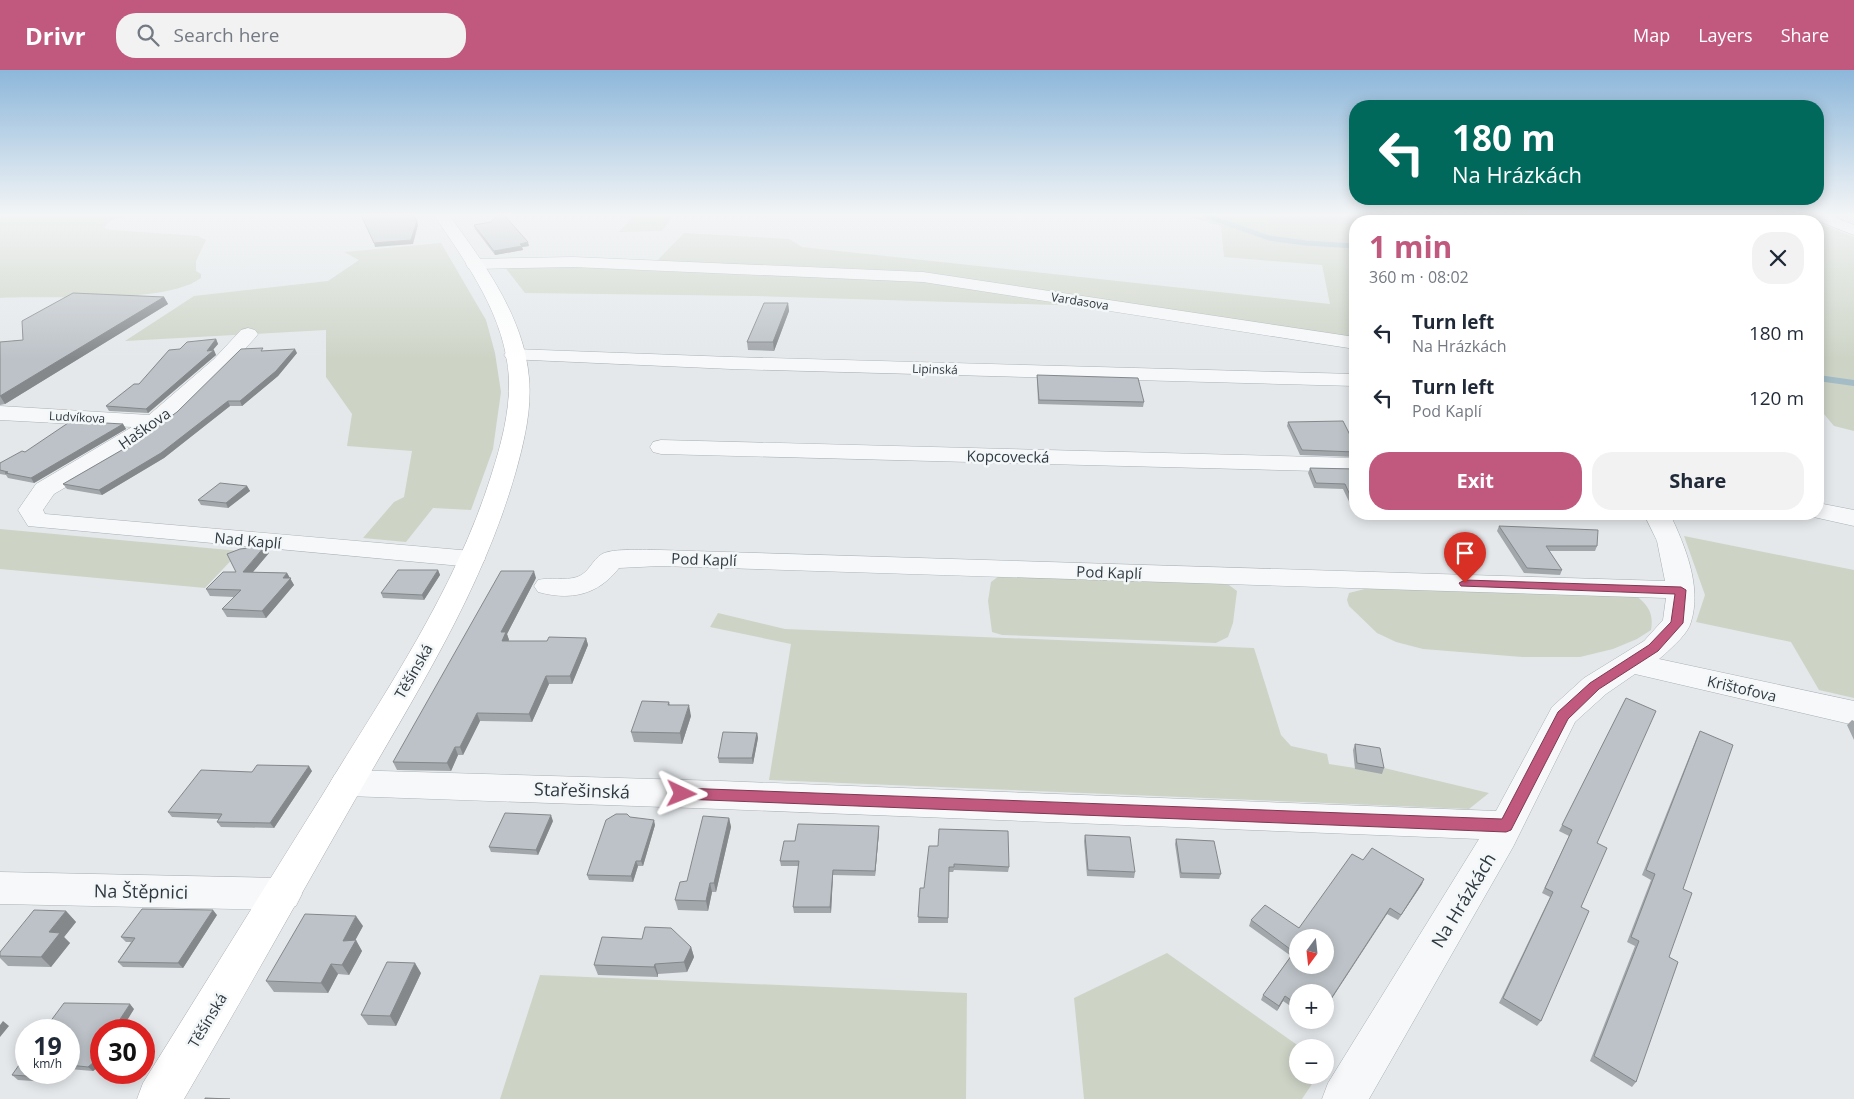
<!DOCTYPE html>
<meta charset="utf-8">
<style>
:root{--surface:#fff;--page:#f2f2f3;--text:#1f2937;--muted:#747a83;--accent:#c1587e}
body{margin:0;font-family:"Open Sans",sans-serif;background:var(--page);color:var(--text);height:100vh;display:flex;flex-direction:column;font-size:19px;white-space:nowrap}
*{box-sizing:border-box;margin:0}
p{font-size:16px;color:var(--muted)}
.icon{flex:none;width:28px;height:28px;fill:none;stroke:currentColor;stroke-width:2;stroke-linecap:round;stroke-linejoin:round}
.map{position:relative;flex:1;overflow:hidden}
.drawer{position:absolute;left:1349px;top:145px;width:475px;height:305px;display:flex;flex-direction:column;background:var(--surface);border-radius:20px;box-shadow:0 2px 12px #0003}
.drawer>*{flex:none}
.banner{position:absolute;left:1349px;top:30px;width:475px;height:105px;border-radius:20px;box-shadow:0 2px 12px #0003;background:#00695c;color:#fff;overflow:hidden}
.needle{width:32px;rotate:195deg}
.controls{position:absolute;left:1289px;top:859px;display:grid;gap:10px}
.controls a{display:grid;place-items:center;width:45px;height:45px;border-radius:50%;background:var(--surface);box-shadow:0 2px 12px #0003;font-size:25px}
.speed{position:absolute;left:15px;top:949px;display:flex;gap:10px;font-size:25px;font-weight:700;text-align:center}
.speed>*{display:grid;place-content:center;width:65px;height:65px;border-radius:50%;background:var(--surface);box-shadow:0 2px 12px #0003;line-height:1}
.speed small{font-size:12px;font-weight:400}
.speed .limit{border:8px solid #d22;background:#fff;color:#111}
.pin{position:absolute;display:grid;place-items:center;width:42px;height:42px;color:#fff;margin:-51px -21px;border-radius:50% 50% 50% 0;rotate:-45deg;box-shadow:0 0 5px #0007}
.pin .icon{rotate:45deg}
.me{position:absolute;width:55px;margin:-28px;rotate:92deg;stroke-linejoin:round;filter:drop-shadow(0 0 4px #0008)}
.turn{display:flex;align-items:center;gap:18px;height:105px;padding:0 20px;font-size:22px}
.turn .icon{width:65px;height:65px;stroke-width:2.5}
.turn b{display:block;font-size:35px;line-height:42px}
.round{display:grid;place-items:center;flex:none;width:52px;height:52px;border-radius:20px;background:var(--page)}
.summary{display:flex;align-items:center;justify-content:space-between;height:85px;padding:0 20px}
h1{font-size:30px;font-weight:700;line-height:38px;color:var(--accent)}
.cta{display:flex;gap:10px;margin-top:auto;padding:10px 20px}
.cta a{flex:1;height:58px;border-radius:20px;background:var(--accent);color:#fff;font-size:20px;font-weight:700;line-height:58px;text-align:center}
.cta a+a{background:var(--page);color:var(--text)}
ul{padding:0;list-style:none}
li{display:flex;align-items:center;gap:15px;height:65px;padding:0 20px}
li div{flex:1}
li b{display:block;font-size:19px}
li em{font-style:normal}
header{display:flex;align-items:center;gap:30px;box-sizing:border-box;height:70px;padding:0 25px;background:var(--accent);color:#fff}
header strong{font-size:24px}
nav{display:flex;gap:28px;margin-inline-start:auto;font-size:18px}
.search{width:350px;height:45px;background:var(--page);display:flex;align-items:center;gap:12px;box-sizing:border-box;padding:0 18px;border-radius:20px;color:var(--muted);font-size:19px}
.map>svg:first-child{display:block}
.green{fill:#cdd4c6}
.lines{fill:none;stroke-linecap:round;stroke-linejoin:round}
.stream-far1{stroke:#a4bcc6;stroke-width:5}
.stream{stroke:#a4bcc6;stroke-width:6}
.street-casing{stroke:#aab0b5;stroke-width:1}
.secondary-casing{stroke:#aab0b5;stroke-width:1}
.highway-casing{stroke:#8d98a0;stroke-width:1}
.street{fill:#f7f8f9;fill-rule:evenodd}
.secondary{fill:#fff;fill-rule:evenodd}
.highway{fill:#fff;fill-rule:evenodd}
.wall{fill:#a2a7ab}
.shaded-wall{fill:#84888b}
.building{fill:#bcc2c7;stroke:#84888b;fill-rule:evenodd}
.route{fill:#c1587e;stroke:#7d3952}
.labels{text-anchor:middle;dominant-baseline:central;stroke-width:5;stroke-linejoin:round;paint-order:stroke}
.far-street-label{font-size:12px;fill:#2e3941;stroke:#f4f7f8}
.street-label{font-size:15px;fill:#2e3941;stroke:#f4f7f8}
.near-street-label{font-size:18px;fill:#2e3941;stroke:#f4f7f8}
</style>
<header>
<strong>Drivr</strong>
<div class="search"><svg class="icon" aria-label="search" viewBox="0 0 24 24"><circle cx="10" cy="10" r="6"/><path d="M15 15l6 6"/></svg>Search here</div>
<nav><a>Map</a><a>Layers</a><a>Share</a></nav>
</header>
<div class="map">
<svg width="1854" height="1029" viewBox="0 0 1854 1029">
<rect width="100%" height="100%" fill="#e4e8eb"/>
<path class="green" d="M10,145h119c-9,3 -20,4 -25,13l7,2 87,6 8,4 -10,21v10l5,3v4c-36,27 -154,17 -201,20v-80z
M634,145h40l-12,16 -43,1z
M1182,145h616l16,6h-459v118l-234,-32 -366,-11 -230,-3 -21,-27 147,1 33,-34 105,6 13,8 528,57 -8,-39 -98,-8 -3,-31z
M1818,153l36,14v194l-20,-5 -16,-19v-12h5l-5,-1z
M441,173l45,77 9,33 6,39 -8,57 -22,61 -38,-2 -27,34 -43,-4 31,-36 10,-5 8,-46 -65,-5 5,-32 -26,-37v-47l-201,11 69,-45 134,-15 31,-21 -15,-8z
M0,459l240,22 -35,37 -205,-19z
M1684,466l170,34v128l-35,-8 -28,-48 -95,-20 9,-27z
M999,506l210,6 20,3 8,6 -4,32 -5,14 -12,6 -214,-8 -10,-3 -4,-31 3,-19z
M1376,516l259,9c13,10 19,18 16,35l-14,9 -24,10 -33,8h-58l-99,-8 -27,-7 -19,-9 -28,-27 -2,-6 2,-7z
M718,543l67,16 469,19 27,87 10,11 36,8 2,10 52,8 -1,-5 109,26 -20,16 -700,-29 22,-136 -81,-17z
M1167,883l133,94 -2,1v27h20l-16,24h-218l-10,-101z
M540,905l427,18 -1,106h-466z"/>
<g class="lines">
<path class="stream-far1" d="M1204,145l65,23 37,5 49,3"/>
<path class="stream" d="M1818,308l36,5"/>
<g class="street-casing">
<path id="street" d="M573,187l350,15 432,65v12l-432,-67 -350,-15 -99,2 -6,-1 -2,-4 2,-4 6,-1z
M248,258l7,2 3,4 -3,4 -27,29 -50,48 -42,31 -82,48 -11,16 2,4 427,37 9,2 4,6 -4,6 -9,2 -444,-41 -10,-16 18,-26 96,-57 -132,-7v-14l149,9 65,-56 27,-29z
M514,279l217,8 624,17v12l-624,-17 -224,-10 -3,-4 3,-4z
M661,370l694,18v14l-694,-18 -8,-2 -3,-5 3,-5z
M1818,433l36,7v16l-45,-10 -2,-2h11z
M1644,444h26c15,32 32,72 21,108 -3,12 -18,24 -27,33l-5,4 195,42v24l-219,-51 -29,20 -31,28 -62,125 -144,252h-47l6,-16 151,-244 -758,-30 -374,-13 -12,-4 -5,-9 5,-9 12,-4 374,11 775,30 56,-104 32,-29 60,-37 19,-21 3,-22 -1006,-32 -41,2c-21,27 -48,33 -81,24l-4,-6 4,-6c13,-3 26,1 39,-3 12,-4 15,-17 25,-23 11,-6 44,-4 58,-4l1005,31 -8,-40z
M0,802l283,6 13,4 6,12 -6,12 -13,4 -283,-6z"/>
</g>
<g class="secondary-casing">
<path id="secondary" d="M434,145h15c35,48 75,102 80,163 3,31 -5,64 -13,93 -34,121 -103,227 -164,334 -56,98 -111,197 -168,294h-47l6,-16c60,-96 120,-193 180,-289 62,-102 132,-203 168,-318 10,-31 19,-64 18,-97 -3,-62 -42,-115 -75,-164z"/>
</g>
<g class="highway-casing">
<path id="highway" d="M1808,145h21l25,10v10l-44,-17z"/>
</g>
<use href="#street" class="street"/>
<use href="#secondary" class="secondary"/>
<use href="#highway" class="highway"/>
</g>
<path class="wall" d="M474,155l55,21 -7,1 1,3 -28,5 -20,-26z
M164,227l4,7 -163,100 -5,1v-63l23,-2z
M788,233l1,8 -15,40 -26,-1 -1,-8z
M216,269l2,5 -5,6 3,5 -68,58 -39,-2 -3,-5 33,-22 41,-35z
M265,281l32,2 -19,23 -36,30h-12l-66,52 -62,37 -35,-6 -4,-5 71,-41z
M1037,305l107,27 -1,5 -105,-3z
M1288,352l67,23v12l-55,-2 -13,-29z
M123,354l3,5 -92,54 -26,-5 -2,-3 -6,-1v-11l25,-11z
M1310,398l45,1v40l-3,-1 -9,-19 -29,-1 -6,-15z
M247,416l3,5 -22,17 -27,-3 -3,-5z
M1563,444h49l-1,2z
M1499,456l98,20 -2,5h-46l13,19 -2,5 -36,-2 -27,-42z
M269,483l-16,19 34,1 7,12 -28,33 -39,-1 -5,-8 12,-12 -24,-1 -4,-7z
M438,500l2,5 -16,25 -41,-2 -2,-5z
M536,508l-29,56 2,6 -1,1h39l39,-3 2,7 -16,39h-23l-17,38 -52,-1 -17,34h-5l-7,16 -54,-1 -4,-8z
M1626,628l-29,145 -16,64 -40,114 -4,5 -38,-23 51,-106 -8,-4 27,-57 -10,-5z
M669,632l1,3 21,11 -9,28 -48,-2 -3,-10z
M1852,650l2,1v19l-7,-15z
M1700,661l-17,158 -14,68 -33,125 -4,5 -42,-26 45,-115 -8,-4 24,-62 -9,-5 55,-138z
M757,663l1,5 -5,26 -34,-1 -1,-5z
M1355,674l29,24 -2,6 -27,-5 -2,-19z
M312,701l-38,57 -53,-1 -4,-5 2,-3 -47,-2 -4,-5 84,-40z
M630,747l25,8 -12,41h-5l-5,16 -44,-2 -2,-5z
M729,748l2,9 -15,65h-4l-4,19 -30,-1 -3,-10 12,-19z
M553,751l-15,34 -47,-3 -2,-5z
M879,762l-4,44 -42,-1 -2,38h-37l-1,-6 6,-41h-18l-1,-5 15,-20z
M1085,765l50,37 -1,6 -47,-2 -3,-35z
M1176,769l45,35 -2,5 -39,-1 -5,-34z
M938,776l71,21 -1,5 -54,-2 -1,2h-4l-1,51h-30l2,-35h4z
M1363,790l59,24 -24,36 -11,-6 -89,78v19l-15,-10 -6,10 -16,-11 2,-5 28,-39 -42,-30 2,-6 48,8z
M66,841l10,11 -12,15 6,6 -19,24 -43,-1 -8,-8v-6z
M217,845l-34,53 -60,-1 -5,-5 13,-20h-5l-5,-5z
M363,856l-8,14 7,11 -13,24 -11,-1 -10,19 -54,-1 -8,-11z
M691,877l3,10 -7,15 -29,2v3l-60,-2 -4,-10z
M421,903l-25,53 -28,-1 -7,-10z
M134,939l-13,21h-20v35l-8,6 -24,-2v-39z
M1310,950h8l-3,4z
M26,1002h28l-7,10 -29,-2 -6,-5z"/>
<path class="shaded-wall" d="M417,151l1,4 -5,19 -38,3 -1,-4z
M528,172l1,4 -7,1 1,3 -28,5 -1,-4z
M164,227l4,7 -163,100 -5,-8z
M788,233l1,8 -15,40 -1,-9z
M216,269l2,5 -7,8 3,-2 2,5 -68,58 -2,-4 61,-58z
M295,279l2,4 -19,23 -36,30 -2,-5z
M228,331l2,5 -66,52 -62,37 -3,-5z
M123,354l3,5 -92,54 -3,-5z
M247,416l3,5 -22,17 -2,-5z
M265,476l4,7 -22,26 -4,-7z
M438,500l2,5 -16,25 -2,-5z
M534,501l2,7 -29,56 2,6 -5,8 -2,-7 -1,-9z
M287,503l7,12 -28,33 -4,-7 21,-33z
M586,568l2,7 -16,39 -2,-8z
M546,606l3,8 -17,38 -3,-8z
M689,635l2,11 -9,28 -2,-11z
M477,643l3,8 -17,34 -3,-8z
M757,663l1,5 -5,26 -1,-6z
M455,677l3,8 -7,16 -4,-8z
M309,696l3,5 -38,57 -4,-5z
M551,745l2,6 -15,34 -2,-5z
M729,748l2,9 -15,65 -2,-9z
M654,750l1,5 -12,41 -2,-5z
M879,756v6l-4,44v-5z
M636,791l2,5 -5,16 -2,-6z
M833,800v5l-2,38 -1,-6z
M1424,809l-2,5 -24,36 3,-5z
M710,813l2,9 -4,19 -2,-10z
M1390,838l-3,6 -62,95v-1z
M213,840l4,5 -34,53 -5,-5z
M66,841l10,11 -12,15 6,6 -19,24 -10,-10 8,-25z
M356,846l7,10 -13,24 6,-10 6,11 -13,24 -7,-10 1,-24z
M691,877l3,10 -7,15 -3,-10z
M415,893l6,10 -25,53 -6,-10z
M331,894l7,10 -10,19 -7,-10z
M655,894l3,10v3l-4,-10z
M1285,926l-2,5 -6,10 2,-5z
M130,934l4,5 -13,21h-8z
M3,951l6,5 -9,11v-12z
M101,986v9l-8,6 -5,-4z
M45,1002h9l-7,10 -6,-5z"/>
<path class="building" d="M361,145h52l4,6 -6,19 -37,3z
M497,145h7l24,27 -8,2 2,2 -28,5 -20,-26 17,-3z
M73,223l91,4 -164,99v-54l23,-2 -1,-19z
M764,233h24l-15,39h-26z
M216,269l-9,12 7,-1 -68,59 -40,-3 28,-22h5l30,-34 11,-1 7,-7z
M263,278l-2,3 34,-2 -19,22 -36,30h-12l-67,52 -62,37 -36,-6 71,-41 43,-31 64,-63z
M1037,305l101,3 6,24 -105,-2z
M71,351l52,3 -92,54 -26,-5 3,-1 -8,-2v-7l22,-12 3,1z
M1343,351l12,24v7l-53,-2 -14,-28z
M1310,398l45,1v35h-1l-9,-20 -29,-1z
M220,413l27,3 -21,17 -28,-3z
M1499,456l99,4 -1,16h-51l16,24 -35,-2z
M265,476l-22,26 44,1 -4,5h8l-29,33 -40,-2 19,-19 -35,-1 17,-17h13l-9,-18 13,-5z
M398,500h40l-16,25 -41,-2z
M501,501h33l-33,61h5l-4,9h45l2,-4 37,1 -16,38h-24l-17,38 -52,-1 -17,34h-5l-8,16 -54,-1z
M1626,628l30,13 -59,132 10,5 -26,59 8,4 -48,110 -38,-23 50,-106 -8,-4 27,-58 -10,-5z
M642,631l27,1 -1,3h21l-9,28 -49,-1z
M1700,661l33,14 -50,144 9,4 -23,64 9,5 -42,120 -42,-26 45,-115 -8,-4 24,-63 -9,-4z
M723,662l34,1 -5,25h-34z
M1355,674l25,4 4,20 -27,-5z
M257,695l52,1 -39,57 -53,-1 5,-8 -54,-2 33,-42 51,2z
M505,743l46,2 -15,35 -47,-3z
M616,744h11l3,3 24,3 -13,41h-5l-5,15 -44,-1 19,-55z
M703,746l26,2 -15,65h-4l-4,18 -31,-1 5,-18 7,-1z
M798,754l81,2 -4,45 -42,-1 -3,37h-37l6,-46h-19l4,-20h11z
M939,759l69,2 1,36 -55,-3v3h-5l-1,51 -30,-1 2,-29h4l5,-42h9z
M1085,765l45,2 5,35 -47,-2z
M1176,769l38,2 7,33 -40,-1z
M1372,778l52,31 -23,36 -11,-7 -65,100v-16h-27v13l-13,-9 -6,10 -16,-11 31,-43 -43,-32 14,-15 34,23 53,-74 11,6zM1298,868h27v27h-27z
M142,839l71,1 -35,53 -60,-1 17,-24 -14,-1z
M34,840l32,1 -17,21 11,1 -19,24 -41,-1v-4z
M305,844l51,2 -13,25 13,-1 -14,25 -11,-1 -10,19 -55,-2z
M645,857l26,1 20,19 -7,15 -29,2 -1,3 -60,-2 8,-28 40,2z
M387,892l28,1 -25,53 -29,-1z
M64,933l66,1 -17,26h-12v26l-13,11 -19,-2v-35h-25z
M26,985v17h19l-4,5 -29,-2z
M205,1028l25,1h-25z"/>
<linearGradient id="sky" x2="0" y2="1"><stop stop-color="#8db7da"/><stop offset="0.5" stop-color="#f3f5f6"/><stop offset="1" stop-color="#f3f5f6" stop-opacity="0"/></linearGradient>
<rect width="1854" height="289" fill="url(#sky)"/>
<path class="route" d="M1465,510l216,7 5,3 -3,33 -25,28 -59,38 -31,30 -57,111 -5,2 -824,-33 -5,-2 -2,-3 2,-4 5,-2 820,31 56,-107 32,-29 59,-38 22,-23 4,-28 -214,-8 -2,-3z"/>
<g class="labels">
<g class="far-street-label">
<text transform="translate(1080 231) rotate(9)">Vardasova</text>
<text transform="translate(935 299) rotate(2)">Lipinská</text>
<text transform="translate(77 347) rotate(3)">Ludvíkova</text>
</g>
<g class="street-label">
<text transform="translate(144 358) rotate(-35)">Haškova</text>
<text transform="translate(1008 386) rotate(1)">Kopcovecká</text>
<text transform="translate(248 470) rotate(5)">Nad Kaplí</text>
<text transform="translate(704 489) rotate(2)">Pod Kaplí</text>
<text transform="translate(1109 502) rotate(2)">Pod Kaplí</text>
<text transform="translate(413 601) rotate(-60)">Těšínská</text>
<text transform="translate(1742 618) rotate(13)">Krištofova</text>
<text transform="translate(207 950) rotate(-59)">Těšínská</text>
</g>
<g class="near-street-label">
<text transform="translate(582 720) rotate(2)">Stařešinská</text>
<text transform="translate(141 821) rotate(1)">Na Štěpnici</text>
<text transform="translate(1463 830) rotate(-59)">Na Hrázkách</text>
</g>
</g>
</svg>
<div class="controls">
<a><svg class="needle" viewBox="-14 -14 28 28"><path d="M0-13l5 13h-10z" fill="#e53935"/><path d="M0 13l5-13h-10z" fill="#747a83"/></svg></a>
<a>+</a>
<a>−</a>
</div>
<div class="speed"><div>19<small>km/h</small></div><div class="limit">30</div></div>
<div class="pin" style="left:1465px;top:513px;background:#d93025"><svg class="icon" aria-label="arrive" viewBox="0 0 24 24"><path d="M6 21V4h12l-3 4 3 4H6"/></svg></div>
<svg class="me" style="left:682px;top:724px" viewBox="-20 -20 40 40"><path d="M0-17L14 15 0 8-14 15z" fill="#c1587e" stroke="#fff" stroke-width="4"/></svg>
<div class="banner">
<div class="turn"><svg class="icon" aria-label="left" viewBox="0 0 24 24"><path d="M17 20v-9H6M10 6l-5 5 5 5"/></svg><div><b>180 m</b>Na Hrázkách</div></div>
</div>
<section class="drawer">
<div class="summary"><div><h1>1 min</h1><p>360 m · 08:02</p></div><a class="round"><svg class="icon" aria-label="close" viewBox="0 0 24 24"><path d="M6 6l12 12M18 6L6 18"/></svg></a></div>
<ul>
<li><svg class="icon" aria-label="left" viewBox="0 0 24 24"><path d="M17 20v-9H6M10 6l-5 5 5 5"/></svg><div><b>Turn left</b><p>Na Hrázkách</p></div><em>180 m</em></li>
<li><svg class="icon" aria-label="left" viewBox="0 0 24 24"><path d="M17 20v-9H6M10 6l-5 5 5 5"/></svg><div><b>Turn left</b><p>Pod Kaplí</p></div><em>120 m</em></li>
</ul>
<div class="cta"><a>Exit</a><a>Share</a></div>
</section>
</div>
